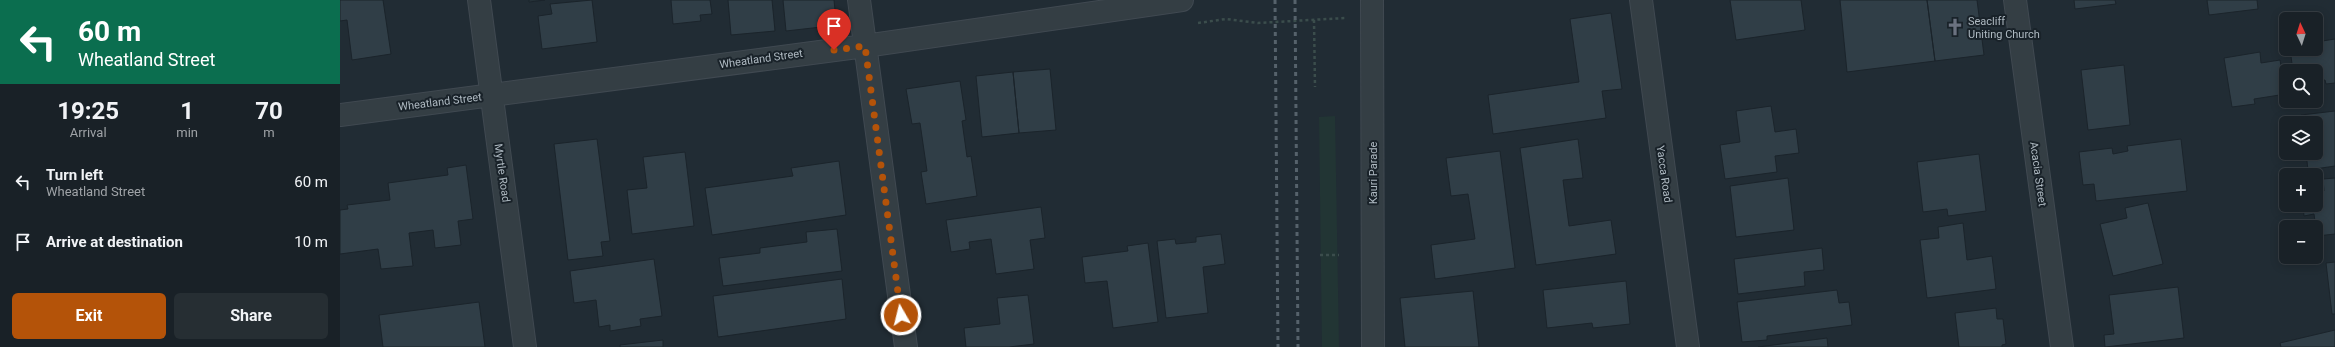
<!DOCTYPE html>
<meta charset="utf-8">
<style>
:root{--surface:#192127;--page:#262e33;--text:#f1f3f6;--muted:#9fa3a7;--line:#373e44;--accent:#b45309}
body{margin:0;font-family:Roboto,sans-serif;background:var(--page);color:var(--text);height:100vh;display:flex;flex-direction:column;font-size:15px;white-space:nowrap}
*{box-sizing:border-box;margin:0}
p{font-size:13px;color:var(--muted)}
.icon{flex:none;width:22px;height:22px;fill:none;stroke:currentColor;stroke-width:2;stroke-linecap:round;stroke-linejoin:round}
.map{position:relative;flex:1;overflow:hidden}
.details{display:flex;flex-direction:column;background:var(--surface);width:340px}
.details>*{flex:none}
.hud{background:#0b6e4f;color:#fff;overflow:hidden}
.needle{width:26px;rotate:356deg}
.buttons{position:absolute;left:1939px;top:12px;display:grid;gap:8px}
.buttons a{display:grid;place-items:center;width:44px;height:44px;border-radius:6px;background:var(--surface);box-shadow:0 2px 10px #0003,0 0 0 1px var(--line);font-size:20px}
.pin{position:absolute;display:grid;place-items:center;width:34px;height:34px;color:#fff;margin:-41px -17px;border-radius:50% 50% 50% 0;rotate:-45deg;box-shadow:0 0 4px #0007}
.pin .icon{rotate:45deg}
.me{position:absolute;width:44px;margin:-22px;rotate:352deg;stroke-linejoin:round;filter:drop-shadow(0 0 3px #0008)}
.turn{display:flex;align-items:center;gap:14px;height:84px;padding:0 12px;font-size:18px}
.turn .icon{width:52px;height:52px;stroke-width:2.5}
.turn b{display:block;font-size:28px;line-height:34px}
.eta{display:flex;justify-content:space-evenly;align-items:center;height:68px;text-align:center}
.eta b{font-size:24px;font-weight:700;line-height:28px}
.action{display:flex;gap:8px;margin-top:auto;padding:8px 12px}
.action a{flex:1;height:46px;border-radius:6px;background:var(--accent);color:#fff;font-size:16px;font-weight:700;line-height:46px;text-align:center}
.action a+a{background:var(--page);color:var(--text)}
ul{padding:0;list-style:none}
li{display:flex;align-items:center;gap:12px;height:60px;padding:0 12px}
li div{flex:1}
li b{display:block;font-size:15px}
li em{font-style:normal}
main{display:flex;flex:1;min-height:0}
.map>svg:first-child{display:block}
.green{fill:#223534}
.building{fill:#303e47;stroke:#1b242b}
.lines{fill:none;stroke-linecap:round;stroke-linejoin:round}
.minor-casing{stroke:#404951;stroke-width:24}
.path{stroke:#3b4d4c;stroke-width:2.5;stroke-dasharray:3 3;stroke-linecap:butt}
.minor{stroke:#343e44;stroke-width:22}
.rail{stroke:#56626b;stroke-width:3;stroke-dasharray:4 4;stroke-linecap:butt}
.route{stroke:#b45309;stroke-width:7;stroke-dasharray:0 12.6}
.labels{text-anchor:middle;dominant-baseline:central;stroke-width:4;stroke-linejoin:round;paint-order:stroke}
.poi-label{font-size:11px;fill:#aeb9c1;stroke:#192229;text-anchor:start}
.street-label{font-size:11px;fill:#aeb9c1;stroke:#192229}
</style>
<main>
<section class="details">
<div class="hud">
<div class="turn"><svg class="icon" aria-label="left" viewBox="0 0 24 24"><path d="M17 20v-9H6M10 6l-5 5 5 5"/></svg><div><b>60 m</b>Wheatland Street</div></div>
</div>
<div class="eta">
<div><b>19:25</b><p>Arrival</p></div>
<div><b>1</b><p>min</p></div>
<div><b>70</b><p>m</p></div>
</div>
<ul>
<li><svg class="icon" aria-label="left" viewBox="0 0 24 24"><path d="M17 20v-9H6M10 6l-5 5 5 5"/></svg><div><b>Turn left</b><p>Wheatland Street</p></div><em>60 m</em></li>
<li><svg class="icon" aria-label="arrive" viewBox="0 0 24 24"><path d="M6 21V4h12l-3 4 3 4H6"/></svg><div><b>Arrive at destination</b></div><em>10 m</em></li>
</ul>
<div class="action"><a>Exit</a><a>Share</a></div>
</section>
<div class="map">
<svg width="1995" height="347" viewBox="0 0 1995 347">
<rect width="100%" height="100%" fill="#212c34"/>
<path class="green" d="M995,116l4,231h-17l-3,-230z"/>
<path class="building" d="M0,0h43l8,54 -39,6 -5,-40 -7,1z
M189,0h16l-16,2z
M252,0l5,42 -55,7 -4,-33 14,-2 -2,-10z
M331,0h39l2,14 -12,1 1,6 -28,3z
M388,0h44l3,31 -44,4z
M443,0h51l2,20 -6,6 -44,5z
M1390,0h71l4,30 -69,10z
M1500,0h87l8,61 -88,11z
M1587,0h50l7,55 -49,6z
M1734,0h41l1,4 -41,5z
M1867,0h50l1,9 -49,6z
M1271,13l11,76 -20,2 4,27 -113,16 -5,-39 91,-13 -9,-63z
M1995,39v44l-9,1 -1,-4 -9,1v-10h-23l-3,-22h26v-7z
M1920,52l1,11 19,-3 6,34 -32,5 1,5 -23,3 -8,-49z
M1784,65l6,60 -42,5 -7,-60z
M710,69l6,61 -37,3 -6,-61z
M673,72l6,61 -37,4 -6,-61z
M620,81l6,39 -4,1 5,36 4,-1 6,40 -51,8 -5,-32 6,-1 -7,-48 -8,1 -6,-35z
M1431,106l4,26 21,-3 3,24 -24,3 2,16 -52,7 -5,-34 20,-3 -4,-31z
M1995,111v55l-27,4 -2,-17h10v-30h-14l-1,-8z
M257,139l13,102 -9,1 2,14 -35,4 -14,-116z
M1238,139l5,39 -20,2 6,46 42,-6 5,34 -80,11 -16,-117z
M1841,139l6,52 -91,10 -2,-17 -11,1 -4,-33 33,-4 1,6 15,-3 -1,-5z
M1160,151l15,117 -80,11 -4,-34 44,-6 -7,-45 -17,2 -5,-38z
M345,152l9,74 -62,8 -5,-44 20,-2 -4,-31z
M1639,154l7,57 -38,5 -1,-7 -24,3 -6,-50z
M499,161l7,54 -134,20 -7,-47 88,-12 -2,-8z
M126,165l7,54 -15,2 3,24 -26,3 -2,-18 -24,3 4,33 -32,3 -3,-20 -38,5v-44l8,-1 -1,-4 43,-5 -2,-17 60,-8 -1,-7z
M1448,178l6,52 -58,7 -6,-51z
M1995,178v56l-18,2 -3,-22 -10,2 -1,-11h13v-13l8,-1 -1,-12z
M1808,203l15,61 -50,12 -13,-52 27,-6 -2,-10z
M701,207l4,31 -15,2 4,29 -38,5 -5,-35 -22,3 1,7 -19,3 -5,-32z
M1623,223l4,37 25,-4 4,33 -69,9 -7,-58 19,-2 -1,-11z
M497,229l5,42 -119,15 -4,-28 41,-5v-5l47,-6 -1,-10z
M881,234l4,30 -22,3 5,46 -42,5 -9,-77 18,-2 1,5 20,-2v-5z
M808,243l10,79 -45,6 -6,-47 -22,2 -3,-26 46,-6 -1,-5z
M1482,248l2,22 -20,2 1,14 -67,8 -4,-35z
M314,259l8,57 -22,3 1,7 -31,5v-6l-11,2 -3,-27 -22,3 -4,-32z
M1995,262v52h-3l-6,-51z
M502,279l4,40 -128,18 -5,-41z
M1286,281l4,43 -37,4 -1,-5 -45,5 -4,-38z
M1838,287l6,51 -79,9 -1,-12 10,-1 -5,-39z
M1497,290l2,13 10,-1 3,23 -85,11v4l-25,2 -5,-40z
M1133,291l6,56h-74l-5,-49z
M688,295l6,49 -25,3h-43l-2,-19 36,-4 -3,-26z
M139,302l6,45h-102l-4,-32z
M1656,308l1,11h6l3,25 -4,1v2h-43l-4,-34z
M1995,330v17h-54l-1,-4z
M1487,338l1,9h-70z
M323,340v7h-43v-2z"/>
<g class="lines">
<g class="minor-casing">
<path id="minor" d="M139,0l46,347
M519,0l47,347
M1032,0l1,347
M1301,0l47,347
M1675,0l47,347
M0,115l525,-69 317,-46"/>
</g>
<path class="path" d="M974,20l1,67
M858,23l28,-4 32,4 87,-5
M980,255h19"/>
<use href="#minor" class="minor"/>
<path class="rail" d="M935,0l3,347
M955,0l3,347"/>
</g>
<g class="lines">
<path class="route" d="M494,50l31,-4 36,269"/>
</g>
<defs>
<g id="church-bare" transform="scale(1.38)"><path d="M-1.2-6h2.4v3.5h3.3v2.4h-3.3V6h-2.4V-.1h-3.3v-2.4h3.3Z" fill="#6b7280" stroke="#192229" stroke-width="2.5" paint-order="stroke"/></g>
</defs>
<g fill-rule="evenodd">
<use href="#church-bare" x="1615" y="27"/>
</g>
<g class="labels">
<g class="poi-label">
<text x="1628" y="21">Seacliff<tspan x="1628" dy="13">Uniting Church</tspan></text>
</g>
<g class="street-label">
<text transform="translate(421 59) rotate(-8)">Wheatland Street</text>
<text transform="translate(100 102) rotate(-7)">Wheatland Street</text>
<text transform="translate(162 173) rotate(82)">Myrtle Road</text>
<text transform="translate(1033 173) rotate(-90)">Kauri Parade</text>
<text transform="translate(1324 174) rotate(82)">Yacca Road</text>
<text transform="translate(1698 174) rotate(82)">Acacia Street</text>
</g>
</g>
</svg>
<div class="buttons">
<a><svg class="needle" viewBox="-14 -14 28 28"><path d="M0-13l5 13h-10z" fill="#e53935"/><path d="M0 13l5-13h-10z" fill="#9fa3a7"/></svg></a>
<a><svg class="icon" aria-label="search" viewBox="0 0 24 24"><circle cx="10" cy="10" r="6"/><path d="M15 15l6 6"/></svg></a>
<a><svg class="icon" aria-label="layers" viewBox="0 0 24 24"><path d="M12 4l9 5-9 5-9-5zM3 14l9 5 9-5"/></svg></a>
<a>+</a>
<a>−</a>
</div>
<div class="pin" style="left:494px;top:50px;background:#d93025"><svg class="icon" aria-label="arrive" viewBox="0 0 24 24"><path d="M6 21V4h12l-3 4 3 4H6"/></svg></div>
<svg class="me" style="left:561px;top:315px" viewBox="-20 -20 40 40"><circle r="17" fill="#b45309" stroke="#fff" stroke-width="3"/><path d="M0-11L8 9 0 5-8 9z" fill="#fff"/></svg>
</div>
</main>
